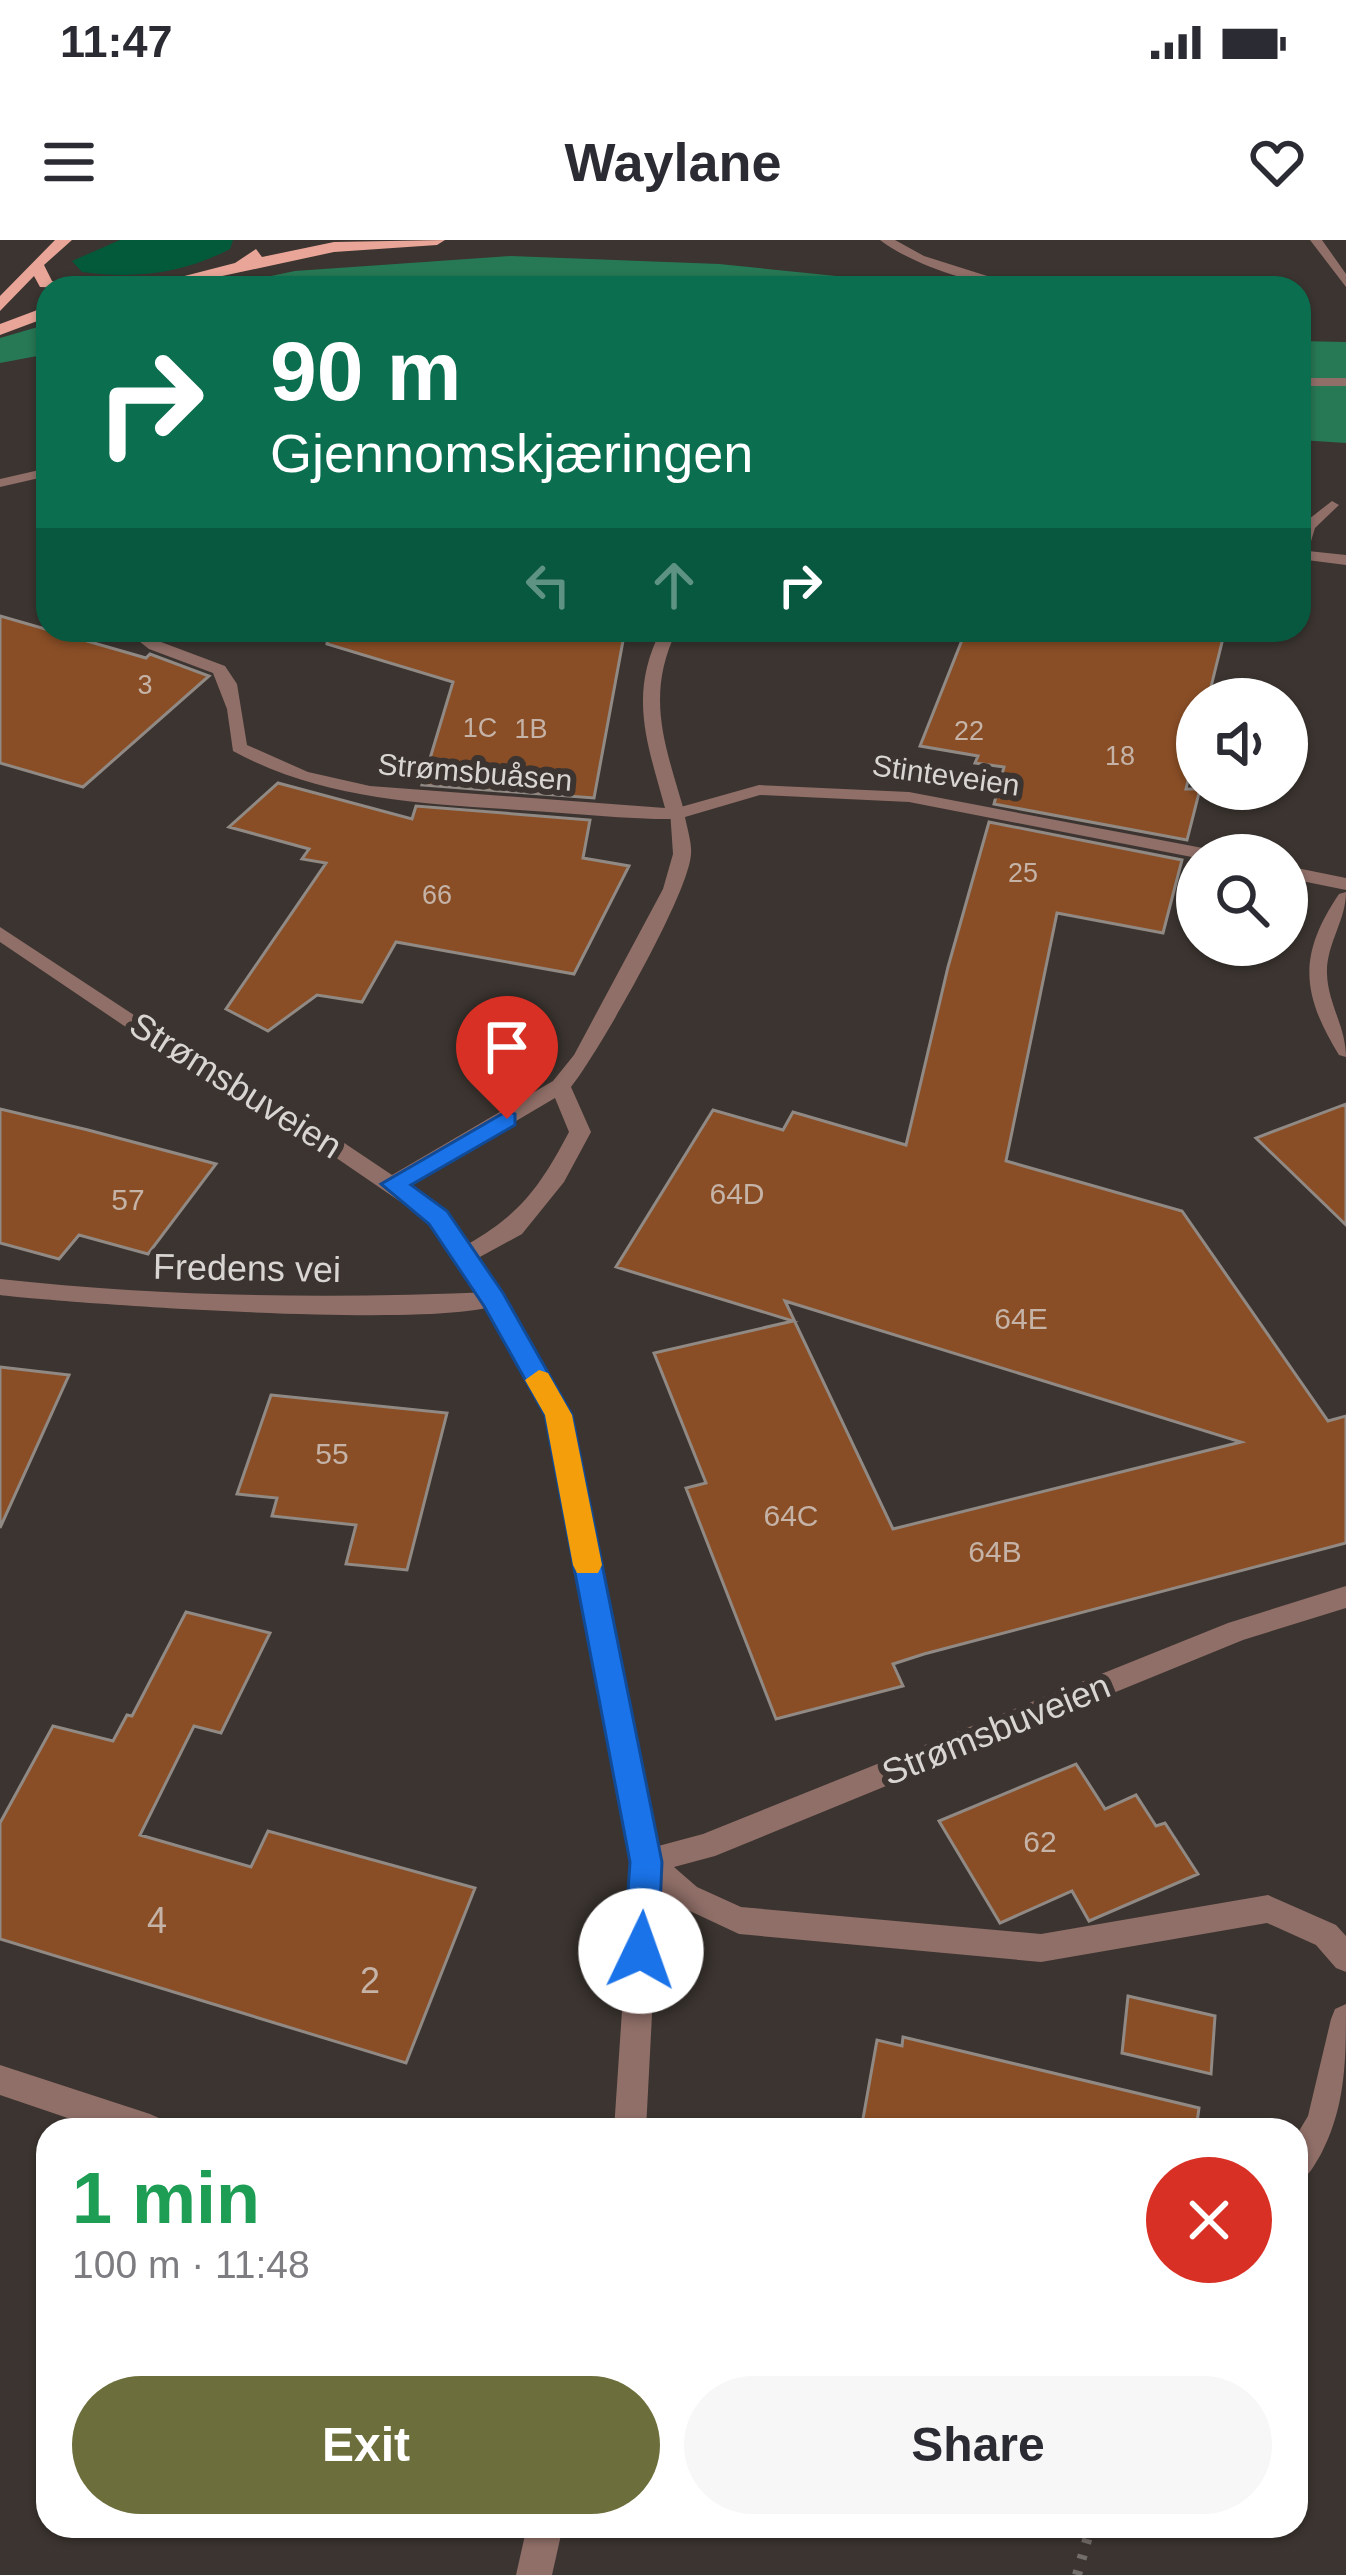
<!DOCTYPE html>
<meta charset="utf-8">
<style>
:root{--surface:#fff;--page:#f7f7f7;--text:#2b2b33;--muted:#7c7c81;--accent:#6c6e3b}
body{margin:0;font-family:Arial,sans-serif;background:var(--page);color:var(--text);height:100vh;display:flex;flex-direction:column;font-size:45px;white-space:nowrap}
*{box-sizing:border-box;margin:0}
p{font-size:39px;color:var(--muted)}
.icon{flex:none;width:66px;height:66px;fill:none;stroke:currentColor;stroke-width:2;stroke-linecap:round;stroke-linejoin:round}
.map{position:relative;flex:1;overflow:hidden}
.details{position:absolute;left:36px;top:1878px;width:1272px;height:420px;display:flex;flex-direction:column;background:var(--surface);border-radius:36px;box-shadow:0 3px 9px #0004}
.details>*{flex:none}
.hud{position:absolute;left:36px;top:36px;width:1275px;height:366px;border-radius:36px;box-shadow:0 3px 9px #0004;background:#0b6e4f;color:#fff;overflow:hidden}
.controls{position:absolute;left:1176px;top:438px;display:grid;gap:24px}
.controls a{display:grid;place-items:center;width:132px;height:132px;border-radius:50%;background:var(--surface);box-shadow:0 3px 9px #0004;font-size:60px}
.pin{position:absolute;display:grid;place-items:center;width:102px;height:102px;color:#fff;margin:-123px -51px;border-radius:50% 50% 50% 0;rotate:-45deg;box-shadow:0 0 12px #0007}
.pin .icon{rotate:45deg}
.me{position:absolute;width:132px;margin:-66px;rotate:3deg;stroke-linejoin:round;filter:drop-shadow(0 0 9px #0008)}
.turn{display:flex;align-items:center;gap:42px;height:252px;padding:0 36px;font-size:54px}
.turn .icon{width:156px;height:156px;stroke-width:2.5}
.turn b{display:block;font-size:84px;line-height:102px}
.lanes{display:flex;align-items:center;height:114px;padding:0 36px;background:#0003;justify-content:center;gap:60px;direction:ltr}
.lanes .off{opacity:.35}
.round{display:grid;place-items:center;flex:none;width:126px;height:126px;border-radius:63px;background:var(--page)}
.summary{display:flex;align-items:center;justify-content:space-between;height:204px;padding:0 36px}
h1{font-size:72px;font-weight:800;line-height:90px;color:#1e9e55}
.button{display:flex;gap:24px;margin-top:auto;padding:24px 36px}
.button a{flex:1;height:138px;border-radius:72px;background:var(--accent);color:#fff;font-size:48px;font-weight:800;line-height:138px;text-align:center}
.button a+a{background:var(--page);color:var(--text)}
.status{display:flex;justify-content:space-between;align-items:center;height:84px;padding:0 60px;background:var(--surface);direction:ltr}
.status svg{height:33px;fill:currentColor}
header{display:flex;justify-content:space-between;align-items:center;height:156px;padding:0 36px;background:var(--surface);font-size:54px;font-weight:800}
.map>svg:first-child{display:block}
.green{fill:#025a3b}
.forest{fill:#277855}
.building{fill:#894e26;stroke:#918984;stroke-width:3;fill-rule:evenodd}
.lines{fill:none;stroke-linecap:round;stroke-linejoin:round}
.path{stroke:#746e6b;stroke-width:10;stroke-dasharray:4.5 12;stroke-linecap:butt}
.service{fill:#906f68;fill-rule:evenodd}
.minor{fill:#906f68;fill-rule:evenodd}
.tertiary{fill:#906f68;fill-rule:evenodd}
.primary{fill:#e9a698;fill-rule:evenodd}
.route{fill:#1a73e8;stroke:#114b97;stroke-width:3}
.slow{fill:#f59e0b}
.labels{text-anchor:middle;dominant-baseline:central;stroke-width:12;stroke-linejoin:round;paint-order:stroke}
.far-number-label{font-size:27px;fill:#c5b3a7}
.far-street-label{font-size:30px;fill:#d9d5d2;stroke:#3b3430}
.number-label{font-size:30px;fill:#c5b3a7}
.street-label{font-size:36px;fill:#d9d5d2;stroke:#3b3430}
.near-number-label{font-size:36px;fill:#c5b3a7}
</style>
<div class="status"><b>11:47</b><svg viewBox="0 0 49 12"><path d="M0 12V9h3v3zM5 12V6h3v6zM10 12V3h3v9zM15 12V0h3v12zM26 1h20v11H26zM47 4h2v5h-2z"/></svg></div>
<header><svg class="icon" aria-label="menu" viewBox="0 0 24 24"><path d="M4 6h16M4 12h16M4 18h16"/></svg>Waylane<svg class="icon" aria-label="heart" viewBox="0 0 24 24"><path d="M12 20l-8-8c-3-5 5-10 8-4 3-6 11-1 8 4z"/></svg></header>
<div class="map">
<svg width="1346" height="2335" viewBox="0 0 1346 2335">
<rect width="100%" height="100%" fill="#3b3430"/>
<path class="green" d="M120,0h113l-3,9c-48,25 -95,30 -148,23l-10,-11z"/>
<path class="forest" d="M511,16l208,8 167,17 21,7h-695l83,-17z
M48,84v30l-48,9v-25z
M1299,101l47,1v101l-47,-3z"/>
<path class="building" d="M0,376l146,42 4,-4 59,22 -126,111 -83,-24z
M329,390h296l-31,168 -172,-13 31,-103 -126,-38z
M966,390h259l-17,69h-11v44l-11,46h14l-13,51 -193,-36 10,-37 -29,-4 3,-7 -58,-10z
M278,543l134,36 4,-13 174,14 -7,38 46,8 -55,108 -178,-32 -34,60 -45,-7 -49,36 -42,-22 100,-146 -24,-4 7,-10 -80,-22z
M989,582l193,38 -19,73 -106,-20 -51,248 176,50 146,210 18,-5v127l-422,111 -31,10 10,22 -127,33 -90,-231 20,-5 -52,-130 139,-32 -177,-54 97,-157 70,20 10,-18 113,33 42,-178zM785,1061l456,141 -348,87z
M1346,864v121l-90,-87z
M0,869l88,21 128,34 -68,90 -69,-19 -20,24 -59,-16z
M0,1127l69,8 -69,153z
M271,1155l176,18 -40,157 -61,-6 10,-39 -84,-9 5,-18 -40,-4z
M186,1372l84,21 -49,100 -27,-7 -54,109 111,32 17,-36 207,57 -69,175 -406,-124v-116l53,-97 60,15 14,-26 5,1z
M1076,1524l29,45 31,-14 20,31 9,-3 33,51 -109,47 -17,-30 -72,32 -61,-102z
M1128,1756l87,20 -4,58 -89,-21z
M903,1797l296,71 -3,22h-335l16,-90 25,6z"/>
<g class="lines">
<path class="path" d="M1077,2335l14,-49"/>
<path class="service" d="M880,0h15l29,16 101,32c-42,0 -111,-22 -145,-48z
M1310,0h12l24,34v13z"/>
<path class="minor" d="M1299,138h47v8h-47z
M48,228v8l-48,11v-8z
M1332,261l7,4 -24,23 -7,23 38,4v10l-47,-6 1,-33z
M125,390h18l18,12 64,24 12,18 10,61 61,27 62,14 295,22c-18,-66 -37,-113 -4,-178h16c-33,67 -11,117 8,184l-9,5h-21c-50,-2 -100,-7 -150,-10 -95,-6 -187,-12 -272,-58l-6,-42 -14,-36 -64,-24z
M1346,652c0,29 -20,52 -19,82 1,30 19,53 19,83l-7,-2c-38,-62 -41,-100 0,-161z
M0,1039c165,18 329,20 494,13l11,8c-28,33 -441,3 -505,-5z
M1346,1346v22l-103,32 -528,216 -41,11 23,20 44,20 300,27 227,-39 68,30 10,11v36l-10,-4 -20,-23 -49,-22 -226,39 -302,-28 -62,-29 -41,-35 -4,-9 4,-9 67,-18 525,-211z
M1346,1764c0,55 0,102 -25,150 -8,13 -11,22 -25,28v-46l12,-20 23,-97 4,-10z
M0,1825l150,49 11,5 5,11h-63l-103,-35z"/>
<path class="tertiary" d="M759,545l150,7 299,57 9,6h-20v3l-288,-56 -149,-7 -75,22c2,11 7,26 6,37 -2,40 -93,199 -120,233l20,45 -27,50 -42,52 -44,24 92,157 90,446 -14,269h-32l18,-269 -86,-446 -61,-110 -55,-83 -155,-106 -47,-20 -228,-154v-15l242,159 47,20 103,69 161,-94 21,-26 89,-166 10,-35 -3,-44zM555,858l14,34c-28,53 -48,82 -101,112l-22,-32 -39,-27z
M1287,626l59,12v12l-59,-12z
M527,2286h36l-11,49h-36z"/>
<path class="primary" d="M55,0h17l-28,25 8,16 20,7 -32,-1 -6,-11 -34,35v-15z
M445,0l-8,5 -103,7 -168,36h-28l97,-25 21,-14 6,8 72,-15z
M48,66v11l-48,18v-11z"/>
</g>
<path class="route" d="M507,871l8,3v11l-104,60 36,26 56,82 69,122 90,447 -4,89 -5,11 -12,5 -12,-5 -5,-11 6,-89 -85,-447 -61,-109 -55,-82 -48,-40z"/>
<path class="slow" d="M539,1130l9,3 24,42 30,150 -4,8h-21l-4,-8 -28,-150 -20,-35z"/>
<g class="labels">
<g class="far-number-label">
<text x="145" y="445">3</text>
<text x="480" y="488">1C</text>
<text x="531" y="489">1B</text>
<text x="969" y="491">22</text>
<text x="1120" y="516">18</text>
<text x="1023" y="633">25</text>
<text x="437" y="655">66</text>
</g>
<g class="far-street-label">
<text transform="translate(475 532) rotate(5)">Strømsbuåsen</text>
<text transform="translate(946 535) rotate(8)">Stinteveien</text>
</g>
<g class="number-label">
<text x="737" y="953">64D</text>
<text x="128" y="959">57</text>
<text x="1021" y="1078">64E</text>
<text x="332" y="1213">55</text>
<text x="791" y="1275">64C</text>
<text x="995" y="1311">64B</text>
<text x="1040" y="1601">62</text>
</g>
<g class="street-label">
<text transform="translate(236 845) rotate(32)">Strømsbuveien</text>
<text transform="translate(247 1028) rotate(1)">Fredens vei</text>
<text transform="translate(996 1489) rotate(-22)">Strømsbuveien</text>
</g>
<g class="near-number-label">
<text x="157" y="1680">4</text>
<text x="370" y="1740">2</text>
</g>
</g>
</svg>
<div class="controls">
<a><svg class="icon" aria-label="sound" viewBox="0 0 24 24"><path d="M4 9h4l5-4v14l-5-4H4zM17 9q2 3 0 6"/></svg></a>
<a><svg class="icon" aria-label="search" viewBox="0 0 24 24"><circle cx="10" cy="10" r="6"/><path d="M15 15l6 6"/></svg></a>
</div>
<div class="pin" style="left:507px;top:879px;background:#d93025"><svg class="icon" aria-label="arrive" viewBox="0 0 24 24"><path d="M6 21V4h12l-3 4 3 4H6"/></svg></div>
<svg class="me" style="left:641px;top:1711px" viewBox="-20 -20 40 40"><circle r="19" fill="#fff"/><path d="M0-13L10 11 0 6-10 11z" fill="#1a73e8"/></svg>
<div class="hud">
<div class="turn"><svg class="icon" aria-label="right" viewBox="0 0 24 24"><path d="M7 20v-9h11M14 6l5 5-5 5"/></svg><div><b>90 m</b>Gjennomskjæringen</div></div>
<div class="lanes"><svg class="icon off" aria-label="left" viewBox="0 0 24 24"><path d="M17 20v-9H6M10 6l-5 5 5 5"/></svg><svg class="icon off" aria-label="ahead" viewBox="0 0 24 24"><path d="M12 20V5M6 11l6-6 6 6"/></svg><svg class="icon" aria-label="right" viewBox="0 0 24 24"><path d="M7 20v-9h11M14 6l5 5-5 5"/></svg></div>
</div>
<section class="details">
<div class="summary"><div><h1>1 min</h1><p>100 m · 11:48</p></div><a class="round" style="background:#d93025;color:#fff"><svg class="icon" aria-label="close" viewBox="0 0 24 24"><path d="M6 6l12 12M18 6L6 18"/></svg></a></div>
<div class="button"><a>Exit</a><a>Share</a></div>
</section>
</div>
